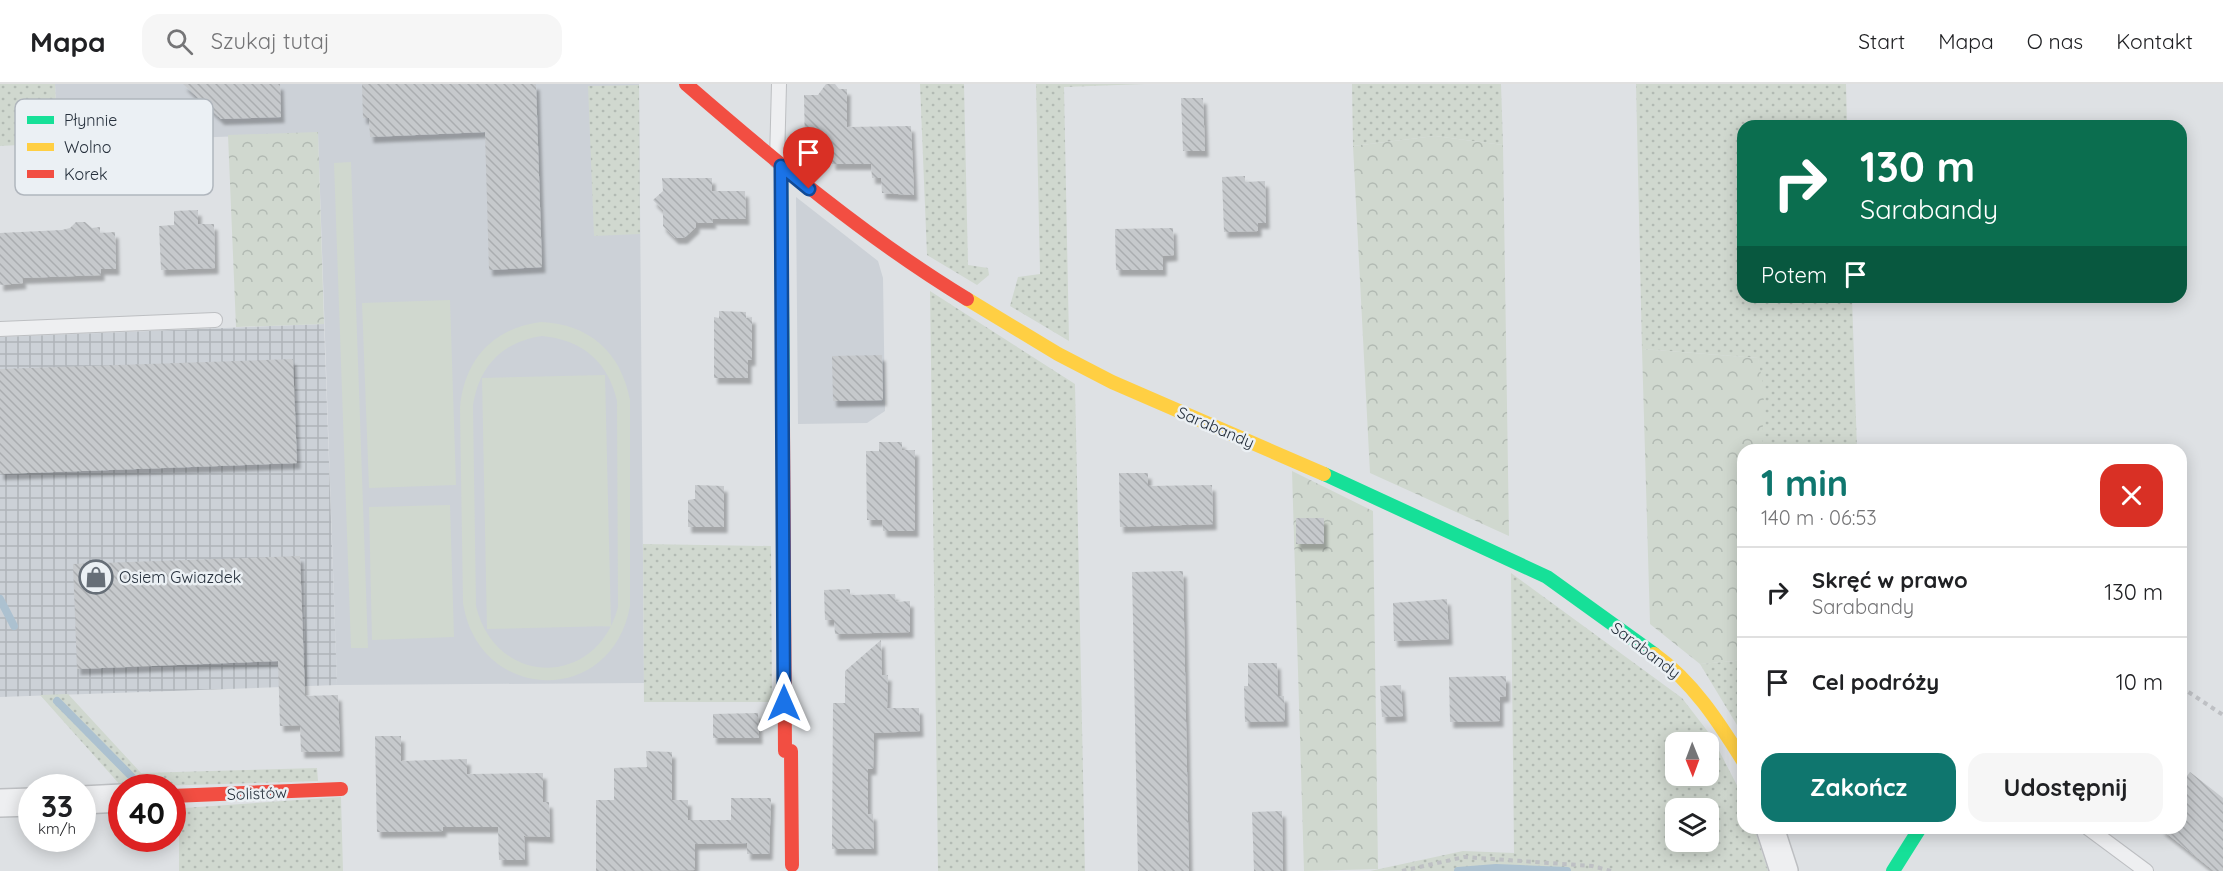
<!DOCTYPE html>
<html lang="pl">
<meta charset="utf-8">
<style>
:root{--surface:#fff;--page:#f6f6f6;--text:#202124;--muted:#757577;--line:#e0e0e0;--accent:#0f766e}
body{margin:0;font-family:Quicksand,sans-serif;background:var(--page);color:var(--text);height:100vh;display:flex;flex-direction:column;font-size:22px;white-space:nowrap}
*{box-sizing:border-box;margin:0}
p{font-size:20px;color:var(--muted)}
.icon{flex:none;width:33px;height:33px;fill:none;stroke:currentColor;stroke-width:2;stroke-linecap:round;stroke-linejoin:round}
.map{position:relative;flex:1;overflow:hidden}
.panel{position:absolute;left:1737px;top:360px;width:450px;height:390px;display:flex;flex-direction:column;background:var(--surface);border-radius:18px;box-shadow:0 3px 15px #0003}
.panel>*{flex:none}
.top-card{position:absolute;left:1737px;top:36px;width:450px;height:183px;border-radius:18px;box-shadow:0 3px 15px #0003;background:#0b6e4f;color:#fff;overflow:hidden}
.needle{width:39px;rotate:179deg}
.tools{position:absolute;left:1665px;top:648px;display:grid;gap:12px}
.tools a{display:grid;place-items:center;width:54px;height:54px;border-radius:12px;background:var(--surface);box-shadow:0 3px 15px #0003;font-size:30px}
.speed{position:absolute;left:18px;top:690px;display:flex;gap:12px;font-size:30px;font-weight:700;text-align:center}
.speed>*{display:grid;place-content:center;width:78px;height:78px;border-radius:50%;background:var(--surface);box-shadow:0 3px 15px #0003;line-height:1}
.speed small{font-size:15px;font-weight:400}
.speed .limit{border:9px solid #d22;background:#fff;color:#111}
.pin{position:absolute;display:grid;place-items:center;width:51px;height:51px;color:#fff;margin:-62px -26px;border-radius:50% 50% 50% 0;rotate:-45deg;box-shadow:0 0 6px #0007}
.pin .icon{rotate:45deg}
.me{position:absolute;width:66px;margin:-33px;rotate:0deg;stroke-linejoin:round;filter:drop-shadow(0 0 4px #0008)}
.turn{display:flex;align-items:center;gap:21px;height:126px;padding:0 24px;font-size:27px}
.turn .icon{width:78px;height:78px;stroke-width:2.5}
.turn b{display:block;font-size:42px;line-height:51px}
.then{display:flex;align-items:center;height:57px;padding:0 24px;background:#0003;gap:12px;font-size:22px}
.round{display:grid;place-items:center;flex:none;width:63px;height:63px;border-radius:18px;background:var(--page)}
.overview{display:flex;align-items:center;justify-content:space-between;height:102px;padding:0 24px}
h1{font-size:36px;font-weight:700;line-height:45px;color:var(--accent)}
.cta{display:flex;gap:12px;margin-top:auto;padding:12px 24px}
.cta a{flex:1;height:69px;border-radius:18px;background:var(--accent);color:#fff;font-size:24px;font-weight:700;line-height:69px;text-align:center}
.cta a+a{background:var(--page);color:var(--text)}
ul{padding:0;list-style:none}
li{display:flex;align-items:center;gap:18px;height:90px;padding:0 24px;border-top:2px solid var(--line)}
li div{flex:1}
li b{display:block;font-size:22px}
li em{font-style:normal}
header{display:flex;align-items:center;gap:36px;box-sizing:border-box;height:84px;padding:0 30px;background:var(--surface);border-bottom:2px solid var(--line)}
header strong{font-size:28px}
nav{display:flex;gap:33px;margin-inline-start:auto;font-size:21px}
.search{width:420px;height:54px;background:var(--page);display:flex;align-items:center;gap:15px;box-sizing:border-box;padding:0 21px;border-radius:18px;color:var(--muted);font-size:22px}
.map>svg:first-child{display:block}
.built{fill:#ccd1d7}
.industrial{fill:url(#industrial-grid)}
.grass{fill:url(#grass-dots);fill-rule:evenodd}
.forest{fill:url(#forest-crowns)}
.pitch{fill:#d0d8cf;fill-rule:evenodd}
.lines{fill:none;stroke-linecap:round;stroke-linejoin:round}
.stream{stroke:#acc1d0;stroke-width:8}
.building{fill:url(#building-back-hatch);filter:url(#shadow)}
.lane-casing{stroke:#bdbfc2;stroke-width:16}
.street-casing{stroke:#bdbfc2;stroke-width:30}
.path{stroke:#bec0c4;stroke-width:4;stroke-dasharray:4.5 4.5;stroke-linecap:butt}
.lane{stroke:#eeeff1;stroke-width:14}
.street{stroke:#eeeff1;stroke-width:27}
.fast{stroke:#16e098;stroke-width:14}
.slow{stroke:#ffcf43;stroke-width:14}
.jam{stroke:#f24e42;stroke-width:14}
.route-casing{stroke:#114b97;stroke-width:15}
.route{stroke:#1a73e8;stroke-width:10}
.labels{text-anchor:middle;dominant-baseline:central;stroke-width:5;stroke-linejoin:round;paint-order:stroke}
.street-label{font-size:16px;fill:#26303c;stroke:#ebf0f4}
.poi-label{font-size:16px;fill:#26303c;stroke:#ebf0f4;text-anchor:start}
.key{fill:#ebf0f4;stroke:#b0b6bd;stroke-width:1.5}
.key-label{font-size:16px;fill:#26303c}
</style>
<header>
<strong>Mapa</strong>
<div class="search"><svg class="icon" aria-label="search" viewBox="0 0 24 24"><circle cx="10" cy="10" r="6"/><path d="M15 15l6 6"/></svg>Szukaj tutaj</div>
<nav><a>Start</a><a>Mapa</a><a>O nas</a><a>Kontakt</a></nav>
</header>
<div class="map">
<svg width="2223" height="787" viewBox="0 0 2223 787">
<defs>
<pattern id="industrial-grid" width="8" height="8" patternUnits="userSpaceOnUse" patternTransform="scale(1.5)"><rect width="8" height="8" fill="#ccd1d7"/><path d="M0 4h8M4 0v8" fill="none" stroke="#afb4b9"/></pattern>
<pattern id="grass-dots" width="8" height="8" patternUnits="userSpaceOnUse" patternTransform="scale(1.5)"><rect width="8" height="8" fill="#d0d8cf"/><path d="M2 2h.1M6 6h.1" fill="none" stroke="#b2bab3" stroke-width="1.8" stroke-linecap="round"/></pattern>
<pattern id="forest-crowns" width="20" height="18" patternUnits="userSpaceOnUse" patternTransform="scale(1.5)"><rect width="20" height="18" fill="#d0d8cf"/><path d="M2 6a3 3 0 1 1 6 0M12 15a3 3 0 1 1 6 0" fill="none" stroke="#b2bab3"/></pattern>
<pattern id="building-back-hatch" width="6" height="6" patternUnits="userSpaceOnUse" patternTransform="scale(1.5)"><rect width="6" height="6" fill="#c6c9cc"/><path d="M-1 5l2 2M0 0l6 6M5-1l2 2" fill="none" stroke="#aaadb0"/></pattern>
<filter id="shadow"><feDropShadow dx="3.5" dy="6" stdDeviation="1.5" flood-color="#0004"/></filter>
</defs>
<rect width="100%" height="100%" fill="#dee1e4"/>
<path class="built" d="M55,0h584l5,599 -307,2 -19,-552 -260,10z
M796,113l82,64 5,17 2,133 -18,12 -69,1z"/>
<path class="industrial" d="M324,240l13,361 -337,12v-360z"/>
<path class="grass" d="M0,0h55l3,59 -58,3z
M920,0h44l4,181 20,3 1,7 -12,10 -50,-30z
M1036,0h109l-81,3 5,254 -59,-35 8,-29 22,-3z
M1352,0h149l2,61 -68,-9 -82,10z
M1636,0h210l1,42h-104v171h109l5,153h-95l-4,-92 -116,-9z
M639,1l1,149 -46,2 -6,-150z
M930,207l145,93 10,487h-147z
M643,460l128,2 1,156h-128z
M1511,489l171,125 30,39 31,60v31h11l14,43h-398l93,-20 51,2zM1676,658h32v34h-32zM1676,724h32v34h-32z
M1743,573v78l-43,-71 35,-3z
M68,610l73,79 176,-5 1,13 -196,6 -82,-92z
M341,713l2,74h-164v-55l5,-8z"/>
<path class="forest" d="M318,48l6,192 -88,3 -8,-192z
M1435,52l68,9 6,391 -139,-63 -17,-327z
M1642,265l116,9 6,33 -2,59h-19v207l-8,4 -35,3 -50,-40z
M1292,387l81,40 5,358 -74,2z"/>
<path class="pitch" d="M351,78l17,486h-17l-17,-485z
M450,216l6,185 -87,3 -7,-185z
M541,238c48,2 80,30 89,78v206c-18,101 -151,98 -167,-3l-3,-195c4,-48 33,-80 81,-86zM542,252c41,4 66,26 75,65l1,206c-21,82 -123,80 -142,-1l-3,-200c6,-40 29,-64 69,-70z
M605,291l6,251 -124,3 -5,-251z
M450,421l4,132 -82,3 -3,-133z"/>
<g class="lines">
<path class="stream" d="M0,515l14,27
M57,617l75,76
M1458,787l38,-3 71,3"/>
</g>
<path class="building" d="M183,0h97l1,33 -60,2z
M362,0h174l6,183 -53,3 -4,-138 -115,5 -1,-19h-6z
M826,0h9l4,5h8v38l64,-1 3,69 -32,-2 -1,-15h-9l-1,-14h-39v-16h-27l-1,-53h14z
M1181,14h22l2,53h-22z
M1245,92v6l20,-1 1,42h-8v8l-34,1 -2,-55z
M662,94h50v13h33l1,28h-34l1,4h-17v4l-12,11h-9l-12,-12v-16l-10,-10 10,-9z
M198,126v14h16l1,44 -54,2 -2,-44 15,-1v-14z
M76,138h9l7,6 8,-1v6l15,-1 1,37h-15v6l-79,3 1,5 -23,2v-52l62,-3 8,-2z
M1173,144l1,27 -11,1v14h-47l-1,-41z
M719,227l27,1v6l6,-1v43h-4v18h-34v-61l5,1z
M882,271l1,45 -50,1 -1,-45z
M293,275l4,104 -297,11v-105z
M879,358h23v8h13v81h-32l-1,-11h-15l-1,-69h13z
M1119,389h29v13l64,-1 1,39 -93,3z
M695,401l29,1v41h-36v-27l7,-1z
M1296,434h28v26h-28z
M300,472l5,140 33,-1 2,56 -39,1 -1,-27 -20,1 -2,-65 -201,8 -4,-105z
M1183,487l6,300h-51l-6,-299z
M850,505v6l45,-1 1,8 14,-1v31l-75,2 -1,-14h-9l-1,-30z
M1447,515l2,40 -55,2 -1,-38z
M881,556l1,35h6l-1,33h32l1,23 -46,2 -1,36h-5v45h5l1,35h-42l1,-146h12v-32z
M1248,579h29l1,33h6l1,25 -40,1 -1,-36h4z
M1506,592v20l-6,1v24l-50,1 -1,-45z
M1401,601l2,31 -21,1 -2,-31z
M758,629l1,25h-46v-24z
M375,652h26v25l66,-2v15l76,-1v29h6l1,35 -26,-1 1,24h-26l-1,-33h-55v4l-66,1z
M646,667l26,1v48h16v20h43v-22h40l-2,56h-22v-11l-52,1v26l-99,1v-71h18v-32l33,-1z
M2190,688l33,26v73h-9l-54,-43h21v-45z
M1282,727l1,60h-29l-2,-59z"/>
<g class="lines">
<g class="lane-casing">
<path id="lane" d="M777,77l2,-77
M0,245l215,-9
M2088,744l58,43"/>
</g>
<g class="street-casing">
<path id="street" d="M82,716l40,-2
M0,719l32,-1
M1770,744l14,43"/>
</g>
<path class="path" d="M2181,603l42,28
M1402,787l62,-14 128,9 19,5"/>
<use href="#lane" class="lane"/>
<use href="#street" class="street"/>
<path class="fast" d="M781,83l2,258
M1324,390l223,103 107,77
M1893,787l27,-43"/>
<path class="slow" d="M967,215l91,55 54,28 212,92
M1654,570c39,28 64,67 89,107"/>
<path class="jam" d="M686,0c90,78 179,153 281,215
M783,341l2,326h6l1,114
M172,712l169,-7"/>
</g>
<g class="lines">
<g class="route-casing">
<path id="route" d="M784,619l-3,-537 28,23"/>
</g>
<use href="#route" class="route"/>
</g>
<defs>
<g id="shop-ring" transform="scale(1.725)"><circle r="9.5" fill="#ebf0f4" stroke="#666e77" stroke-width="1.5"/><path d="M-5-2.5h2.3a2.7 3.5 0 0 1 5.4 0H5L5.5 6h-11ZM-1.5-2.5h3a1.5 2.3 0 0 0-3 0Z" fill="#666e77"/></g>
</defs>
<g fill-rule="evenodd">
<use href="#shop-ring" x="96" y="493"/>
</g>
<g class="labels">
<g class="street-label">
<text transform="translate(1216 343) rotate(23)">Sarabandy</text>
<text transform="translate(1646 566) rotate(37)">Sarabandy</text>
<text transform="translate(257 709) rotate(-2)">Solistów</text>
</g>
<g class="poi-label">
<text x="119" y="493">Osiem Gwiazdek</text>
</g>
</g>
<rect x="15" y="15" width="198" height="96" rx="9" class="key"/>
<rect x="27" y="32" width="27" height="8" fill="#16e098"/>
<rect x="27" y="59" width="27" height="8" fill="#ffcf43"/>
<rect x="27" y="86" width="27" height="8" fill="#f24e42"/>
<g class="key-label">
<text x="64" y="42">Płynnie</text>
<text x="64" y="69">Wolno</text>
<text x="64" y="96">Korek</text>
</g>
</svg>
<div class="tools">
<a><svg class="needle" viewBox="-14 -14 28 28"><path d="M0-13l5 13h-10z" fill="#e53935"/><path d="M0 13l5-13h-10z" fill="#757577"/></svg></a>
<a><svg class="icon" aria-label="layers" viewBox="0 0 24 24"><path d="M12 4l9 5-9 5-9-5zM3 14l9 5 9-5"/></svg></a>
</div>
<div class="speed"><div>33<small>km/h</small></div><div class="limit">40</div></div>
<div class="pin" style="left:809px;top:105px;background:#d93025"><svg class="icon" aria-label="arrive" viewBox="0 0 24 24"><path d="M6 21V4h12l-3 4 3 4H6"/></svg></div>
<svg class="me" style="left:784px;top:619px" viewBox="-20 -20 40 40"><path d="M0-17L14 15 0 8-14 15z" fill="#1a73e8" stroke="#fff" stroke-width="4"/></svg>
<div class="top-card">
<div class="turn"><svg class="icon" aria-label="right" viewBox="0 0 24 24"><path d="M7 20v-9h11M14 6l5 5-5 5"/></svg><div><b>130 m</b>Sarabandy</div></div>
<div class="then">Potem<svg class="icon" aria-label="arrive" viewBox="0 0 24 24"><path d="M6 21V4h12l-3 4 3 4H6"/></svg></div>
</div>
<section class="panel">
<div class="overview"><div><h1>1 min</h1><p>140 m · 06:53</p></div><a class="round" style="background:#d93025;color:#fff"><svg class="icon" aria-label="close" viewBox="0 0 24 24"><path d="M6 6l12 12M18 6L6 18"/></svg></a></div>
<ul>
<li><svg class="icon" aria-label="right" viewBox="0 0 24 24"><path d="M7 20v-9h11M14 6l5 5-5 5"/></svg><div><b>Skręć w prawo</b><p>Sarabandy</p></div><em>130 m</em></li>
<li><svg class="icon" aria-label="arrive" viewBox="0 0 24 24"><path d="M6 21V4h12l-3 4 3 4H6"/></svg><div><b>Cel podróży</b></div><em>10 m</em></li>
</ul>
<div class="cta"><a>Zakończ</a><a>Udostępnij</a></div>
</section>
</div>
